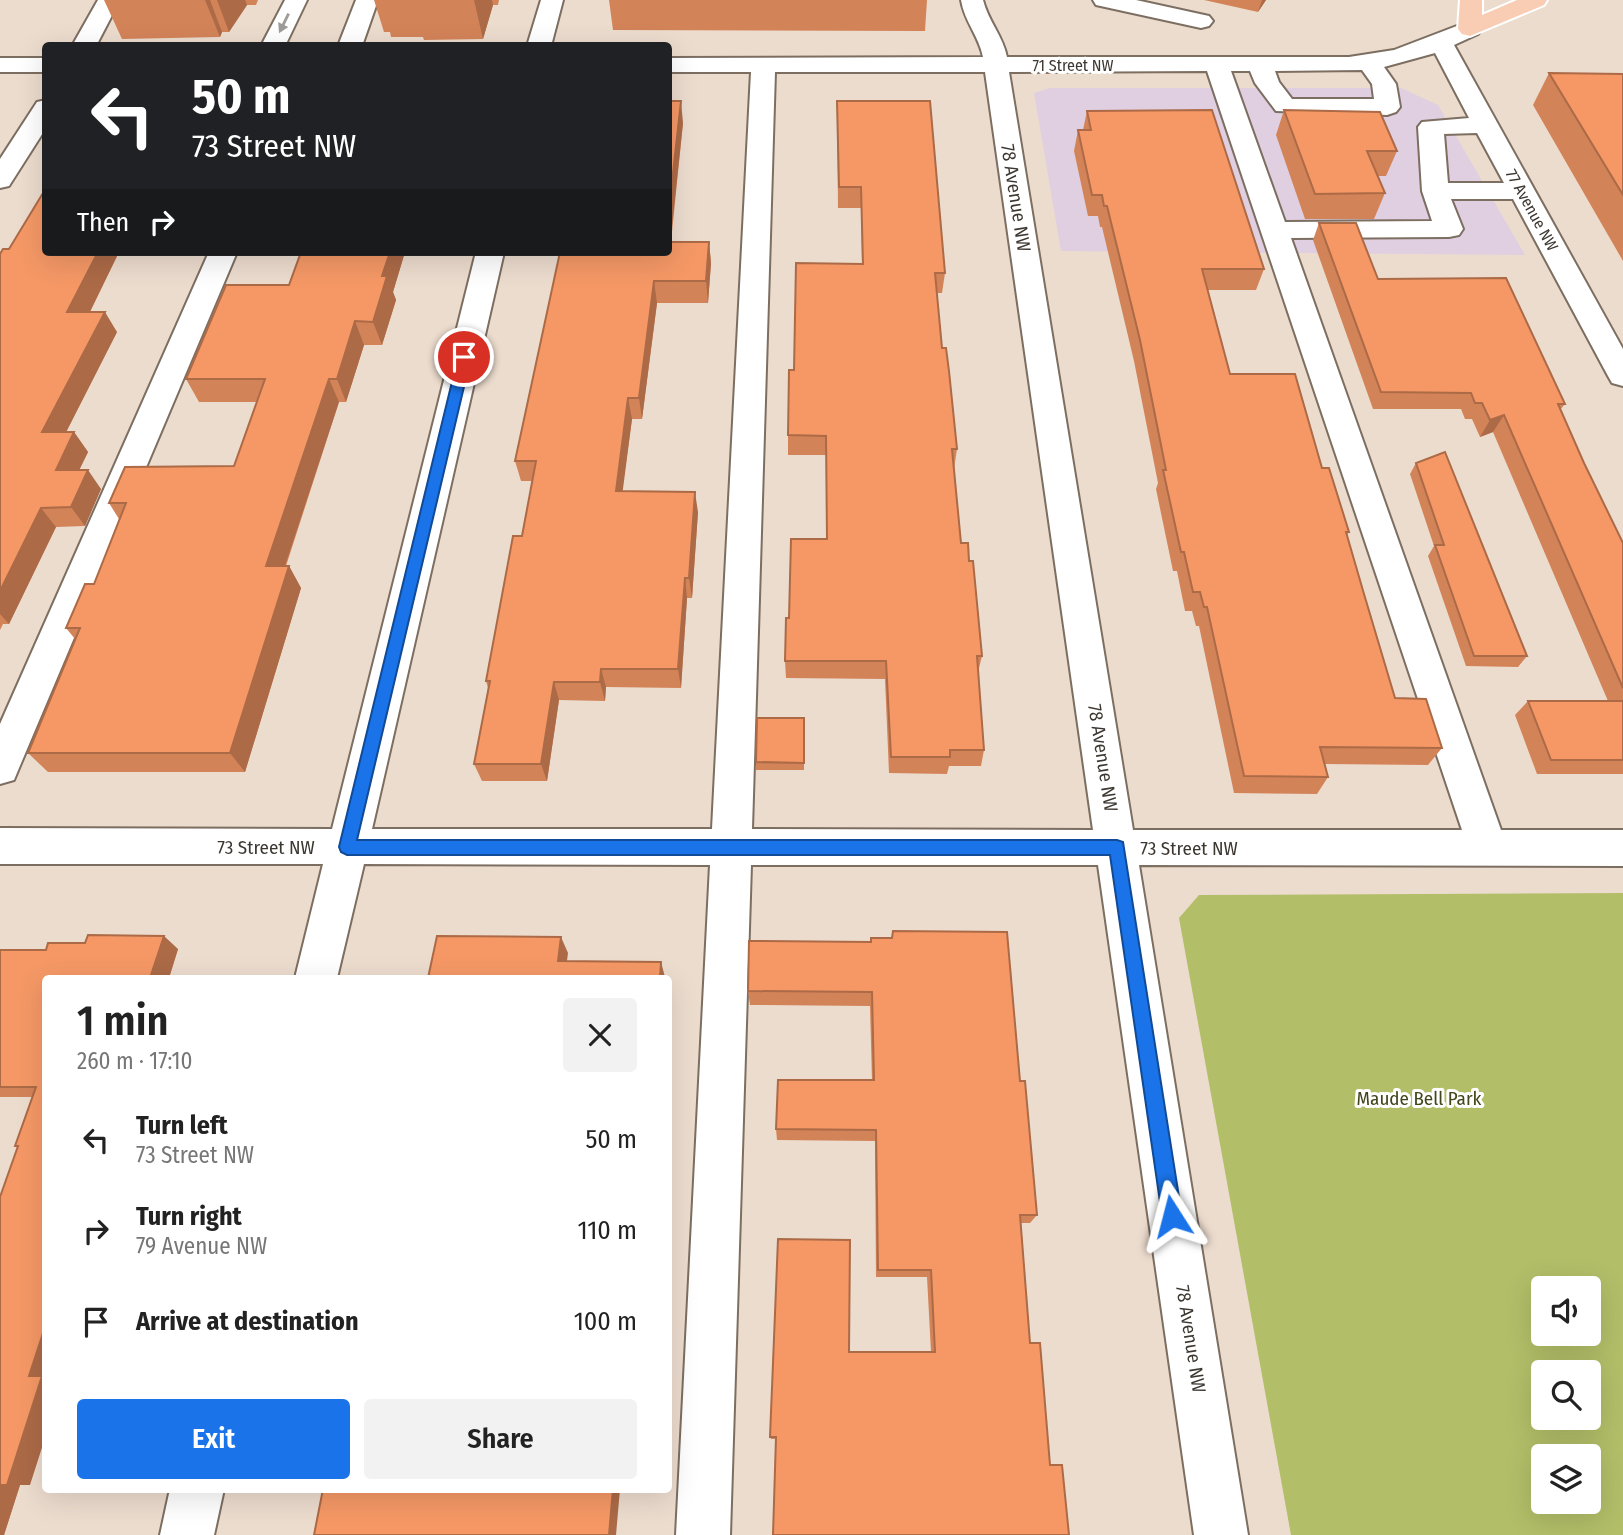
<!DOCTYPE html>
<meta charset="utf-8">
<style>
:root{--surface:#fff;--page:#f2f2f2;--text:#222;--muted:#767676;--accent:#1a73e8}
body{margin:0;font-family:"Fira Sans Condensed",sans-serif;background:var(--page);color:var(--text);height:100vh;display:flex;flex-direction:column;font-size:26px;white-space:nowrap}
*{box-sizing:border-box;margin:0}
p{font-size:23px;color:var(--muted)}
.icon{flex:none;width:38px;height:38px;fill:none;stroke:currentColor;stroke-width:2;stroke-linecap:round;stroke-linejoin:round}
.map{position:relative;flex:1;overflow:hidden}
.drawer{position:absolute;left:42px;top:975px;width:630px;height:518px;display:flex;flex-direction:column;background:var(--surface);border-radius:7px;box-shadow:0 7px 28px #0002}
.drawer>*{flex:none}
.banner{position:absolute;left:42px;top:42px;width:630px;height:214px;border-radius:7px;box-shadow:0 7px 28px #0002;background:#202124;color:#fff;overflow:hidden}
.controls{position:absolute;left:1531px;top:1276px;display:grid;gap:14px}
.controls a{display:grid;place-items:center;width:70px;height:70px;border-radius:7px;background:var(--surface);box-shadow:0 7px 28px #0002;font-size:35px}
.pin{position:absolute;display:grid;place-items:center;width:60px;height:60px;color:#fff;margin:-30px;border:4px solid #fff;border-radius:50%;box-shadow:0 2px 7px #0007}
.me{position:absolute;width:77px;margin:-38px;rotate:351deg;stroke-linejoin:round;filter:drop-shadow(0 0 5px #0008)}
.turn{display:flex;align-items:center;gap:24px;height:147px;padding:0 35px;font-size:32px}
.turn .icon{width:91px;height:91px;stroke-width:2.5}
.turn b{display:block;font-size:49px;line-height:60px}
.then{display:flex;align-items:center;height:66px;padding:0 35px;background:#0003;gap:14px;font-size:26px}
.round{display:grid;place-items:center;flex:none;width:74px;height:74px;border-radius:7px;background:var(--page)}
.head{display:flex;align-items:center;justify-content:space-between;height:119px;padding:0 35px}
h1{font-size:42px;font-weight:600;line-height:52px}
.action{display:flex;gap:14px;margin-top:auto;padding:14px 35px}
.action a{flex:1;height:80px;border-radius:7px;background:var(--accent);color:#fff;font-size:28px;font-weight:600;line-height:80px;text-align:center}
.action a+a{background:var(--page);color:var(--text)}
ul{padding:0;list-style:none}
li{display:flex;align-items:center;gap:21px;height:91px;padding:0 35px}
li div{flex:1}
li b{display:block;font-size:26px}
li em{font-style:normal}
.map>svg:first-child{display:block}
.commercial{fill:#e0cfe1}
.green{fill:#b2be68;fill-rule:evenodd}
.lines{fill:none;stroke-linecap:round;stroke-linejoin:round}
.minor-casing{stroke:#7c6e61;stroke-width:4}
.major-casing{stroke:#fff;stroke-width:4}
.minor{fill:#fff;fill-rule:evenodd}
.major{fill:#f8cdb4;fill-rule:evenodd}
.wall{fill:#d38358}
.shaded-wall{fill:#ac6a47}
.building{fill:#f59866;stroke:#ac6a47;stroke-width:2}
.oneway{fill:#9e9b98}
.route{fill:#1a73e8;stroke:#114b97;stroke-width:2}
.labels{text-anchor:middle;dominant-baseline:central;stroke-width:6;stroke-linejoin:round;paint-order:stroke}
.far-street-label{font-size:16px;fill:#3d3731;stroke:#fff}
.street-label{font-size:19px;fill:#3d3731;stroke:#fff}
.park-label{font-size:19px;fill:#41461b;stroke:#fff}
</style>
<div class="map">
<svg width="1623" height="1535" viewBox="0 0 1623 1535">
<rect width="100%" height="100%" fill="#ecdcce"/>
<path class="commercial" d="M1050,88h351l37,17 87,150 -464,-4 -27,-158z"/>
<path class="green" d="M1623,893v642h-332l-112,-617 20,-23zM1544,1288h45v46h-45zM1544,1372h45v46h-45zM1544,1456h45v46h-45z"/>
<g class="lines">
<g class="minor-casing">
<path id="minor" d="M98,0h22l-24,46h-24z
M285,0h22l-22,46h-24z
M356,0h22l-16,46h-24z
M541,0h22l-12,46h-24z
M961,0h22c5,21 20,36 24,57h342l45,-7 68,-26h16l4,5 -4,5 -24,11 169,304v37l-11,-3 -4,-7 -95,-177h-62l12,30 -4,6 -10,2 -158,1 210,592h122v36l-484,-1 109,670h-54l-96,-670h-347l-21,670h-54l34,-670 -346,-1 -27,114h-42l28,-114h-323v-36l332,1 144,-577h28l-132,577h340l39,-757h-83v-14l315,-1c-4,-21 -19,-36 -22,-57zM1435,53l34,65 -47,4 -4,5 4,64 10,30 -147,1 -54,-151h19l5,12 21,28 111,4 9,-3 4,-5 -4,-23 -12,-17zM1362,70l10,14 2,15h-82l-13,-17 -4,-11zM1207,71l255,759h-329l-124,-758zM775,72h210l108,758 -341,-1zM1477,133l27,50h-56l-4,-49z
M1093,0h43l73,16 4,5 -4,5 -8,2 -105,-23z
M0,58h46v14h-46z
M46,100v28l-37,58 -9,2v-29l37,-57z
M209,252h28l-218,516 -5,12 -14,4v-60z
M170,1489h54l-10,46h-54z"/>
</g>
<g class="major-casing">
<path id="major" d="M1460,0h22v15l35,-15h30l-3,5 -74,31 -8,-2 -4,-5z"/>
</g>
<use href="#minor" class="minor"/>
<use href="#major" class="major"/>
</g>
<path class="wall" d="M104,0h154l-2,5h-9l-18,27h-7l-2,5 -98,2z
M374,0h125l-1,5h-5l-10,34 -59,1 -1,-3h-32l-1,-5h-6z
M609,0h318l-2,31 -312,-1z
M1204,0h62l-8,12z
M1549,73l74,1v187l-90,-156z
M837,101l108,172 -3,20h-5l5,55 15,101 -3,20 7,74 8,18 13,95 -4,16 6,78 -3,16h-32l-2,8 -58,-1 -4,-94 -99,-1 -1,-17 4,-43 37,-79v-84h-38v-20l6,-65 68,-106 -1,-56h-23z
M1284,110l113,41 -11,25h-8l7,17 -11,26h-69l-29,-84z
M1087,111l177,158 -8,21h-49l23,84 92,94 27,64 -2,3 17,59 31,104 47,50 -14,17 -103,-1 3,13 -11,17 -83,-1 -35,-167h-3l-4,-15h-7l-8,-40h-4l-17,-82 2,-6 -24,-122 -32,-134h-2l-2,-11h-10l-14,-65 4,-21h5z
M683,123l-12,119h38l2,21 -3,40h-51l-15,116h-10l-10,72 76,21 -6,86h-5l-6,90 -75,-1 -1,14 -46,-1 -12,81h-65l-8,-17 14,-76 -2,-7 36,-145 10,-55h-11l-6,-20z
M1319,223l59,56 187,125 -5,6 24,53 39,80v231h-86l-22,-59 13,-14h80l-115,-269 -13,5 -8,-18h-7l-4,-10h-88l-60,-169z
M46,252h73l-29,60 27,20 -51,100h8l14,20 -9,18 22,19 -16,37 -29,1 -47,97h-6l-3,6v-376z
M301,252h104l-12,40 3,8 -14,45h-18l-18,57h-7l-53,164h3l12,22 -56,184h-197l-20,-19 47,-114 -9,-11 28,-44 25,-65 -10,-16 125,-37 23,-64h-58l-13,-23 103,-94z
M1416,463l111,193 -9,11 -52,-1 -38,-110 6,-10 -24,-72z
M804,718v52h-48v-8z
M893,931l127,150 17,134 -7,8h-9l9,120 20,122 19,70 -293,-96h-5l-1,-2 79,-85h82l-4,-75h-51l-1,-136 -98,-1 -1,-11 96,-49 -2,-74 -120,-1 -2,-14 122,-49 22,-4z
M178,949l-9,29h-123l-16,507h-10l-16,50h-4l18,-388 -3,-1 18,-49h-33v-147z"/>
<path class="shaded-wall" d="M205,0h5l12,32 -2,5z
M217,0h28l2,5 -18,27z
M474,0h18l1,5 -10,34z
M1262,0h4l-8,12z
M681,101l2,22 -15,140v-45z
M709,242l2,21 -3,40 -2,-22z
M98,252h21l-39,80 -13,-20z
M390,252h15l-12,40 3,8 -14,45 -9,-23 9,-46z
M654,281l3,22 -15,116 -3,-21z
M105,312l12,20 -61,120 -14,-20z
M355,321l9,24 -18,57 -9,-23z
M329,379l10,23 -61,185 -12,-21z
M628,398l4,21 -12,93 -4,-21z
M1504,415l-11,17 -13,5 10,-17z
M74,432l14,20 -18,37 -14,-19z
M88,470l13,19 -16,37 -14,-19z
M695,492l3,20 -6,86 -3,-20z
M41,508l15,19 -47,97 -9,-10v-23z
M289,566l12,22 -56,184 -15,-19z
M685,578l2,20 -6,90 -3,-19z
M601,669l5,18 -1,14 -5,-19z
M554,682l5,18 -12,81 -6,-17z
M164,936l14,13 -9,29h-19z
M561,937l7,16 -3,23 -7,-15z
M661,962l4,15v1h-5z
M46,1324v111l-16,50h-23l22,-109z
M0,1485h20l-16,50h-4z
M613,1489h7l-4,46h-7z"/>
<path class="building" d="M1549,73l74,1v121z
M668,101h13l-13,117z
M837,101h93l15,172h-10l7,75h4l3,23 8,78h-5l9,94h7l1,18h4l9,95h-5l7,94h-34v7h-59l-5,-96h-101l1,-43h3l2,-79h36l-1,-103 -38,-1 1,-65h5l2,-107 67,1 -2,-77h-22z
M1212,110l52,159h-62l28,105h65l27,94h7l20,64h-3l18,62 31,104 31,1 16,49 -122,-1 8,30 -84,-1 -37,-169h-3l-4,-15h-7l-9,-40h-3l-18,-82h3l-26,-130 -33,-134h-3l-2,-11h-10l-14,-65h13l-4,-19z
M1284,110l96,2 17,39h-30l18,42 -70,1z
M46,188v64h52l-31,60h38l-63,120h32l-18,38h32l-17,37 -30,1 -41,83v-337l3,-5h6z
M1319,223h37l22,56 128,-1 59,126h-7l26,59 39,80v145l-119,-273 -14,5 -8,-17h-7l-4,-10 -90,-1z
M668,242h41l-3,39h-52l-15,117h-11l-12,93 79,1 -6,86h-4l-7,91h-77l-1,13h-46l-13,82h-67l16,-83h-4l27,-145h9l14,-75h-21l45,-209h108z
M301,252h89l-8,24h5l-14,46 -18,-1 -18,58h-8l-63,187h23l-59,187h-202l52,-125h-14l19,-44h9l32,-81h-17l16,-36 109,-1 31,-87h-79l40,-94h63z
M1445,452l82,204h-53l-39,-111h9l-28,-82z
M1528,701h95v59h-72z
M757,718h47v45l-48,-1z
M893,931l114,1 13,149h5l12,134h-17l10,128h10l10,122h12l7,70h-296l3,-98h-6l8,-198 72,1 -1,112h86l-4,-82h-53l-2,-140 -100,-1 2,-49h96l-2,-88 -124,-1 1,-50 122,1v-4h21z
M88,935l76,1 -14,42h-104v346l-17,52h13l-35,109h-7v-288l18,-51h-3l21,-59h-36v-137h46l2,-7h37z
M437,936l124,1 -3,24 103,1 -1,16h-232z
M323,1489h290l-4,46h-295z"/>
<defs><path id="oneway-solid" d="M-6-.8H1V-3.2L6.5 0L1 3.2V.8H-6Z" transform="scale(1.75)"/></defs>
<use class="oneway" href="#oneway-solid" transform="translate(284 23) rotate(116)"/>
<path class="route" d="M464,353l7,4 -114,483h760l6,2 59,374 -3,7 -7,3 -7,-3 -3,-7 -52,-361h-763l-6,-3 -2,-5 119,-490z"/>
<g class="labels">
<g class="far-street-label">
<text x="1073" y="65">71 Street NW</text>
<text transform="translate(1532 210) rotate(61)">77 Avenue NW</text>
</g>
<g class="street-label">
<text transform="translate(1016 198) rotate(81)">78 Avenue NW</text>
<text transform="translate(1103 758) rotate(81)">78 Avenue NW</text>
<text x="266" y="847">73 Street NW</text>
<text x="1189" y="848">73 Street NW</text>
<text transform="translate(1191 1339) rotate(81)">78 Avenue NW</text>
</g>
<g class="park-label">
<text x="1419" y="1098">Maude Bell Park</text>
</g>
</g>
</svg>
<div class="controls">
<a><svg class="icon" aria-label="sound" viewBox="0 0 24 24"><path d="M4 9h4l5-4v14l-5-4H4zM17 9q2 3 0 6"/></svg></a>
<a><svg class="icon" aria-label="search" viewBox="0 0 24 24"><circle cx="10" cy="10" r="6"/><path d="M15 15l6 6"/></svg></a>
<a><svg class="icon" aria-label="layers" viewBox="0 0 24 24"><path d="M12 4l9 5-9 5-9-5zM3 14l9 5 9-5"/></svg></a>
</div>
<div class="pin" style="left:464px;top:357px;background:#d93025"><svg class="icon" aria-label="arrive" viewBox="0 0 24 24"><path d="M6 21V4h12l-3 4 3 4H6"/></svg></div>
<svg class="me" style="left:1172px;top:1216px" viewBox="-20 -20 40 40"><path d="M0-17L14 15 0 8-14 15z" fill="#1a73e8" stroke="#fff" stroke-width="4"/></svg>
<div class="banner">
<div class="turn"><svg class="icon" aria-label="left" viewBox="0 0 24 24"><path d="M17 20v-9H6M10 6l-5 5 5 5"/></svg><div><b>50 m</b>73 Street NW</div></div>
<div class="then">Then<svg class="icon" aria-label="right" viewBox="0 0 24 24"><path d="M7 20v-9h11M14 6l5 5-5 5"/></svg></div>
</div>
<section class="drawer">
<div class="head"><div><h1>1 min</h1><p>260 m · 17:10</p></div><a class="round"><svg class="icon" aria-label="close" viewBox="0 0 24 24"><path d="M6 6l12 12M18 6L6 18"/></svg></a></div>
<ul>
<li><svg class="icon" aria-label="left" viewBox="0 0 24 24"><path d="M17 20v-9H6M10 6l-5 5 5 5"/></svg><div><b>Turn left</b><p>73 Street NW</p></div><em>50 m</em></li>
<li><svg class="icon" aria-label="right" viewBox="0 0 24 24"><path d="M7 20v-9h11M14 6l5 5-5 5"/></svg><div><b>Turn right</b><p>79 Avenue NW</p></div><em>110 m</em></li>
<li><svg class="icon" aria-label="arrive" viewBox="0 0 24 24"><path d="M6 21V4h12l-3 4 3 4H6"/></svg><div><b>Arrive at destination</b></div><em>100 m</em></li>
</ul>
<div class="action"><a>Exit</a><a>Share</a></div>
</section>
</div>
